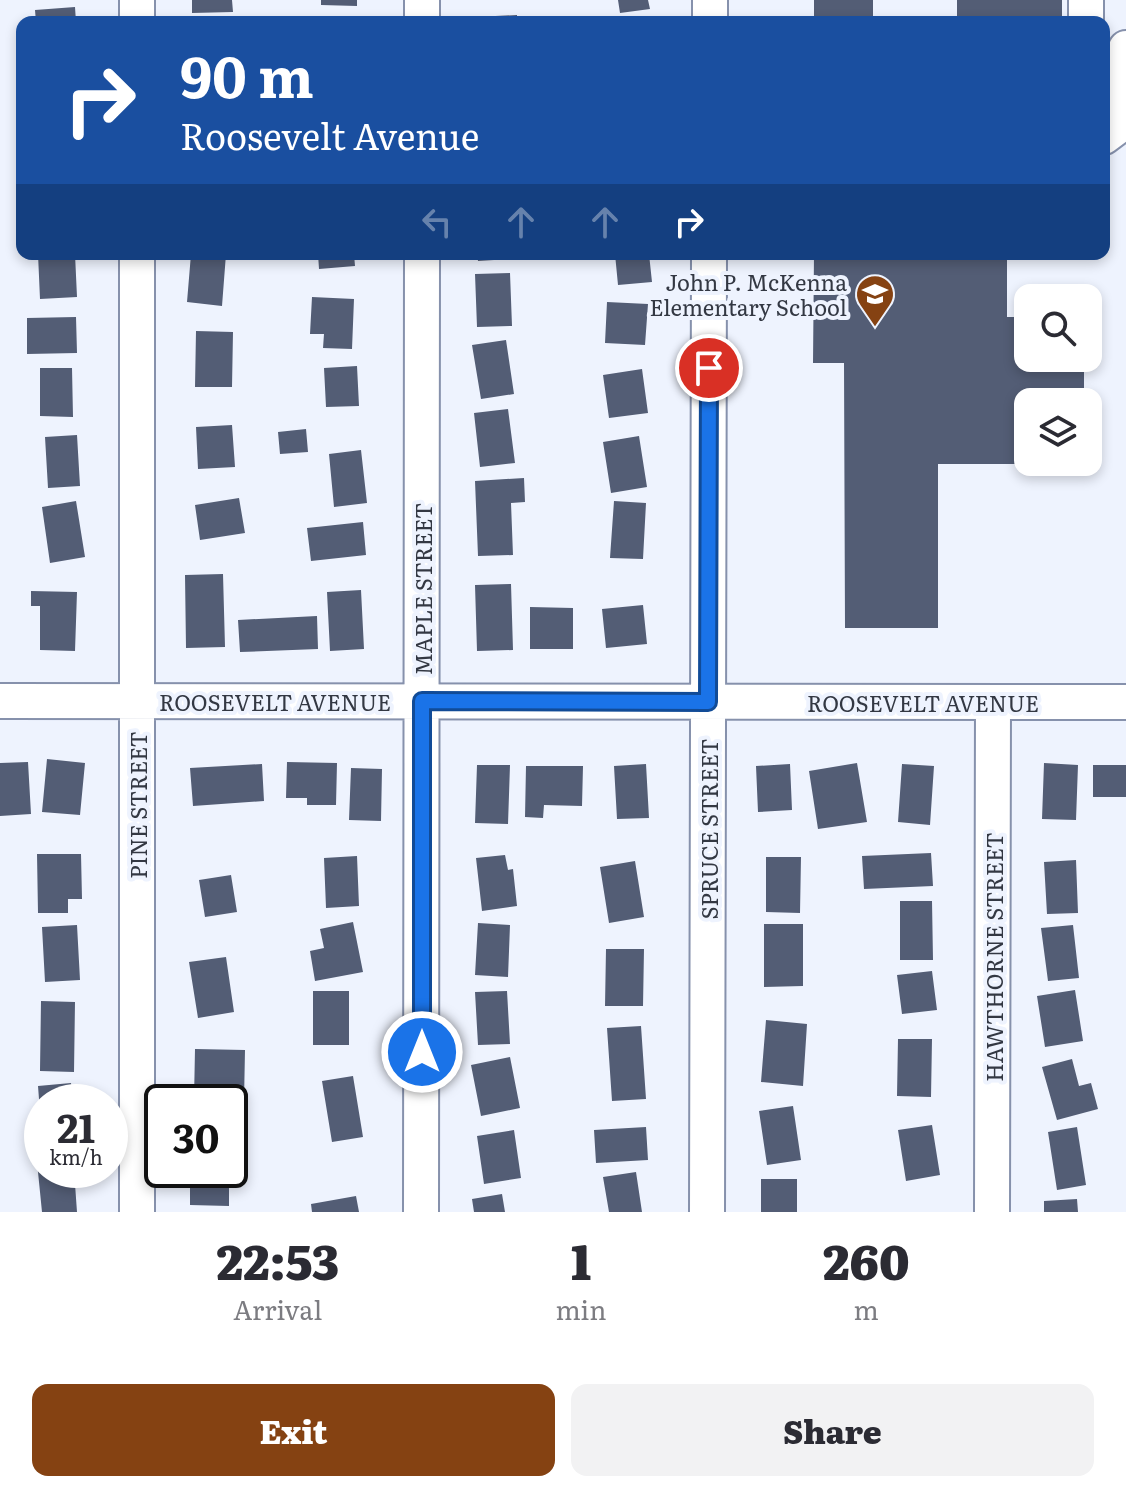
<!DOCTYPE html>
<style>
:root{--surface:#fff;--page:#f2f2f3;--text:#2b2b33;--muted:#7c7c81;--accent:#854212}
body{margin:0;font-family:Literata,serif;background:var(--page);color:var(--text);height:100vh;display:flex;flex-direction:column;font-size:30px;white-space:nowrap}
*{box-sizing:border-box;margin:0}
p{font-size:26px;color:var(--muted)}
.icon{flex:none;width:44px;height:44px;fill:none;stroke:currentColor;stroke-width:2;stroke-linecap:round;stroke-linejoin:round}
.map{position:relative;height:1212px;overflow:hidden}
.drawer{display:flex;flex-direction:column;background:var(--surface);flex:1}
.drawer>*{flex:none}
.hud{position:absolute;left:16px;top:16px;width:1094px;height:244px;border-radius:16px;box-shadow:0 4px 12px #0003;background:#1a4fa0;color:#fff;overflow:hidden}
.fabs{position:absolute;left:1014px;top:284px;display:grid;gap:16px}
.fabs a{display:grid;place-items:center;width:88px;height:88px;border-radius:16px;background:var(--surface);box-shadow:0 4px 12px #0003;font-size:40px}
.speed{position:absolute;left:24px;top:1084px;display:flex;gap:16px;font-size:40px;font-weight:700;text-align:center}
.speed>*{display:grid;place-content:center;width:104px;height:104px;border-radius:50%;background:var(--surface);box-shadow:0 4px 12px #0003;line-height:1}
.speed small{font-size:20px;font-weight:400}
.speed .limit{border:4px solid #111;border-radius:12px;background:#fff;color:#111}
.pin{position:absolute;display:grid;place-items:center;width:68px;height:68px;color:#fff;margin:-34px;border:4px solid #fff;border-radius:50%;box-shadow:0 2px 8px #0007}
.me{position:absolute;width:88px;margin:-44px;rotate:0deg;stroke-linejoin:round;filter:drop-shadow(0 0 6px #0008)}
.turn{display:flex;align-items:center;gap:28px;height:168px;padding:0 32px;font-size:36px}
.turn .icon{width:104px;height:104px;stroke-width:2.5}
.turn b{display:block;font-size:56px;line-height:68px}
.lanes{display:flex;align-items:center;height:76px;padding:0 32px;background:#0003;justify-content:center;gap:40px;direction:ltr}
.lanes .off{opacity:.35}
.eta{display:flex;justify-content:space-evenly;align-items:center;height:136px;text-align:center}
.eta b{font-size:48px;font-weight:800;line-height:56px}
.action{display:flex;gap:16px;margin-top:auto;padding:16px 32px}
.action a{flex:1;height:92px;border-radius:16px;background:var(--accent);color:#fff;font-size:32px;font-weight:800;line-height:92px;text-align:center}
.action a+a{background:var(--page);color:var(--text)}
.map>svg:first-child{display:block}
.building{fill:#535d75}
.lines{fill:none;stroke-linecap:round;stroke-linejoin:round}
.minor-casing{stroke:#8691ac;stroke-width:38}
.minor{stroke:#fff;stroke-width:34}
.route-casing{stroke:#114b97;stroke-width:20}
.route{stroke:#1a73e8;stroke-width:14}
.labels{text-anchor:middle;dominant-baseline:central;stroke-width:8;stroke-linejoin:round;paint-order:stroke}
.poi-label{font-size:22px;fill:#333843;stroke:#eef3fe;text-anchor:end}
.street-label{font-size:22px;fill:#333843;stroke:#eef3fe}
</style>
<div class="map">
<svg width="1126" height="1212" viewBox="0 0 1126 1212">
<rect width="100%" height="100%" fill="#eef3fe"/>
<path class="building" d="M192,0h40l1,12 -41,1z
M321,0h36v6l-36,-1z
M618,0h30l2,9 -30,4z
M814,0h59v22h-59z
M957,0h105v22h-105z
M75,7l1,15h-40l-1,-12z
M517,15v7h-41v-5z
M38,254h37l2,43 -37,2z
M191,254h35l-4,52 -35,-4z
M318,254h36l1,12 -36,3z
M477,254h35v5l-34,2z
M615,254h34l3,28 -34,3z
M814,254h193v63h21v41h56v44h-56v62h-90v164h-93l-1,-265h-31z
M510,273l2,53 -35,1 -2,-53z
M312,297l42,2 -2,50 -29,-1 1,-14h-14z
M607,302l41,2 -3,41 -40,-2z
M76,317l1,36 -50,1v-36z
M196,331l37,1 -1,55h-37z
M506,340l8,54 -33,5 -9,-54z
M357,366l2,40 -33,1 -2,-39z
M40,368h32l1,49 -33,-1z
M642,369l6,44 -39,5 -6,-43z
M508,409l7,54 -35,4 -6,-54z
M232,425l3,42 -37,2 -2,-42z
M306,429l2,23 -28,2 -2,-22z
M77,435l3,51 -32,2 -3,-51z
M639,436l8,51 -36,6 -8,-51z
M361,450l6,53 -33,4 -5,-53z
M524,478l1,24 -14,1 2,52 -35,1 -3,-75z
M239,498l6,35 -45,7 -5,-35z
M76,501l9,56 -35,6 -8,-56z
M614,501l32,2 -3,56 -33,-1z
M363,522l3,33 -55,6 -4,-33z
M223,574l2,73 -39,1 -1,-73z
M511,584l2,66 -36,1 -2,-66z
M361,590l3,59 -34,2 -3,-59z
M31,591l46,1 -2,59 -35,-1v-44h-9z
M643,605l4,39 -41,4 -4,-39z
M530,607l43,1v41h-43z
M317,616l1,33 -78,3 -2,-32z
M47,759l38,4 -5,52 -38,-3z
M28,762l3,52 -31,2v-53z
M287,762l50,1 -1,42h-29v-7h-21z
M857,763l10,59 -49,7 -9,-58z
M1044,763l34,2 -2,55 -34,-1z
M262,764l2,37 -71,5 -3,-38z
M646,764l3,54 -32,1 -3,-53z
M790,764l2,46 -34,2 -2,-46z
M902,764l32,2 -4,59 -32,-3z
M477,765h33l-2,59 -33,-1z
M1093,765h33v32h-33z
M526,766h57l-1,40 -38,-1 -1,13 -18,-1z
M351,768l31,1 -1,52 -32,-1z
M931,853l2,33 -69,3 -2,-33z
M37,854h44l1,45h-14v14h-30z
M505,855l3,15 5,-1 4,37 -35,5 -6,-53z
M357,856l2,50 -33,2 -2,-50z
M766,857h35l-1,56 -34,-1z
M1076,860l2,53 -31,1 -3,-52z
M635,861l9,56 -35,6 -9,-56z
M231,875l6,37 -32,5 -6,-37z
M900,901h32l1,59h-33z
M353,922l10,50 -48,9 -5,-30 14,-3 -4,-19z
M478,923l32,2 -2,52 -33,-2z
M764,924h39v62l-39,1z
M77,925l3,55 -35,2 -3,-55z
M1073,925l6,53 -31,3 -7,-53z
M606,949h38l-1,57h-38z
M226,957l8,55 -36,6 -9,-56z
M932,971l5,39 -35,4 -5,-39z
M1075,990l8,51 -38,6 -8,-51z
M313,991h36v54h-36z
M507,991l3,53 -32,1 -3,-53z
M41,1001l34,1 -1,70 -34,-1z
M766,1020l41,4 -4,62 -42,-4z
M641,1026l5,73 -34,2 -5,-73z
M898,1039h34l-1,58 -34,-1z
M195,1049l50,1 -1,51 -50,-1z
M510,1057l10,51 -39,8 -10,-51z
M1072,1059l7,27 12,-3 7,26 -41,11 -15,-53z
M353,1076l10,61 -31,5 -10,-61z
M71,1083l2,19h-31v10h-2l-2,-26z
M793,1106l8,54 -34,5 -8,-54z
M932,1125l8,50 -34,6 -8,-51z
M646,1127l2,33 -52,3 -2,-33z
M1077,1127l9,58 -29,5 -9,-58z
M514,1130l7,48 -37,6 -7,-48z
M36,1152h6v18h32l3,42h-35z
M190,1170h39v36l-39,-1z
M636,1172l6,40h-33l-6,-35z
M761,1179h36v33h-36z
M502,1194l3,18h-31l-2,-13z
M356,1196l3,16h-47l-1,-8z
M1077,1199l1,13h-34v-11z"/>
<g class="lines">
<g class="minor-casing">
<path id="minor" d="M137,0v22
M1086,0v22
M422,22v-22
M710,22v-22
M1104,137l20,-15 2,-74
M0,701l1126,1
M137,1212v-958
M421,1212l1,-958
M707,1212l2,-958
M992,1212l1,-510"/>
</g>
<use href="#minor" class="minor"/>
</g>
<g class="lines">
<g class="route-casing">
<path id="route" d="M422,1052v-351l286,1 1,-334"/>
</g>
<use href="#route" class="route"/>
</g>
<defs>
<g id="school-pin" transform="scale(2)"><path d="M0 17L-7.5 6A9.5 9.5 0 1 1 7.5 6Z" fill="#854212" stroke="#eef3fe"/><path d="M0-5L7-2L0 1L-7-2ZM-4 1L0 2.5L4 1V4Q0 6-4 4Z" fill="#fff"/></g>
</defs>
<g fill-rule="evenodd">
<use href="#school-pin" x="875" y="294"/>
</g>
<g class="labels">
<g class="poi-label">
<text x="847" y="281">John P. McKenna<tspan x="847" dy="25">Elementary School</tspan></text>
</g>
<g class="street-label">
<text transform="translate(422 589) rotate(-90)">MAPLE STREET</text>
<text x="275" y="701">ROOSEVELT AVENUE</text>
<text x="923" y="702">ROOSEVELT AVENUE</text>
<text transform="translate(137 805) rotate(-90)">PINE STREET</text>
<text transform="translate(708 829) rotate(-90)">SPRUCE STREET</text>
<text transform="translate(993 957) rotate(-90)">HAWTHORNE STREET</text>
</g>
</g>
</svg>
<div class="fabs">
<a><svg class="icon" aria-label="search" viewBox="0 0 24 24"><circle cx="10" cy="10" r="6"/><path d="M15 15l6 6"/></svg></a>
<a><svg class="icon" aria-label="layers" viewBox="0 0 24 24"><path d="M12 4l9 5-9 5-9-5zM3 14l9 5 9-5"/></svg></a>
</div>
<div class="speed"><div>21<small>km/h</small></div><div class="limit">30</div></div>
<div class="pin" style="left:709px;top:368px;background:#d93025"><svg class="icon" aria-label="arrive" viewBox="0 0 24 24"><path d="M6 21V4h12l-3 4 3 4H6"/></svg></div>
<svg class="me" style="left:422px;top:1052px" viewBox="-20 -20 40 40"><circle r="17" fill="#1a73e8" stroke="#fff" stroke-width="3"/><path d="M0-11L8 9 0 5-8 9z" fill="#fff"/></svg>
<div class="hud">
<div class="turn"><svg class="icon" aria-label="right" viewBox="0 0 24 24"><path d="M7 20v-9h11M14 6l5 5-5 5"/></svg><div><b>90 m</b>Roosevelt Avenue</div></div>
<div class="lanes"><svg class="icon off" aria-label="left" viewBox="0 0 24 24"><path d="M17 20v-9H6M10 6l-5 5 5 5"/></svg><svg class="icon off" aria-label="ahead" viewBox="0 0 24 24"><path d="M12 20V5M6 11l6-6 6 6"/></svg><svg class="icon off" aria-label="ahead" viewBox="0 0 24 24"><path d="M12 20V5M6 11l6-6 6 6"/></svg><svg class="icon" aria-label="right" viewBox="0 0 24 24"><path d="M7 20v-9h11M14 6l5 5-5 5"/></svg></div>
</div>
</div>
<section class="drawer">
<div class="eta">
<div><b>22:53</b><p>Arrival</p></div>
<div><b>1</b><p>min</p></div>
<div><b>260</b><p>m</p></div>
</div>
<div class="action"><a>Exit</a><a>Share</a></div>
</section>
